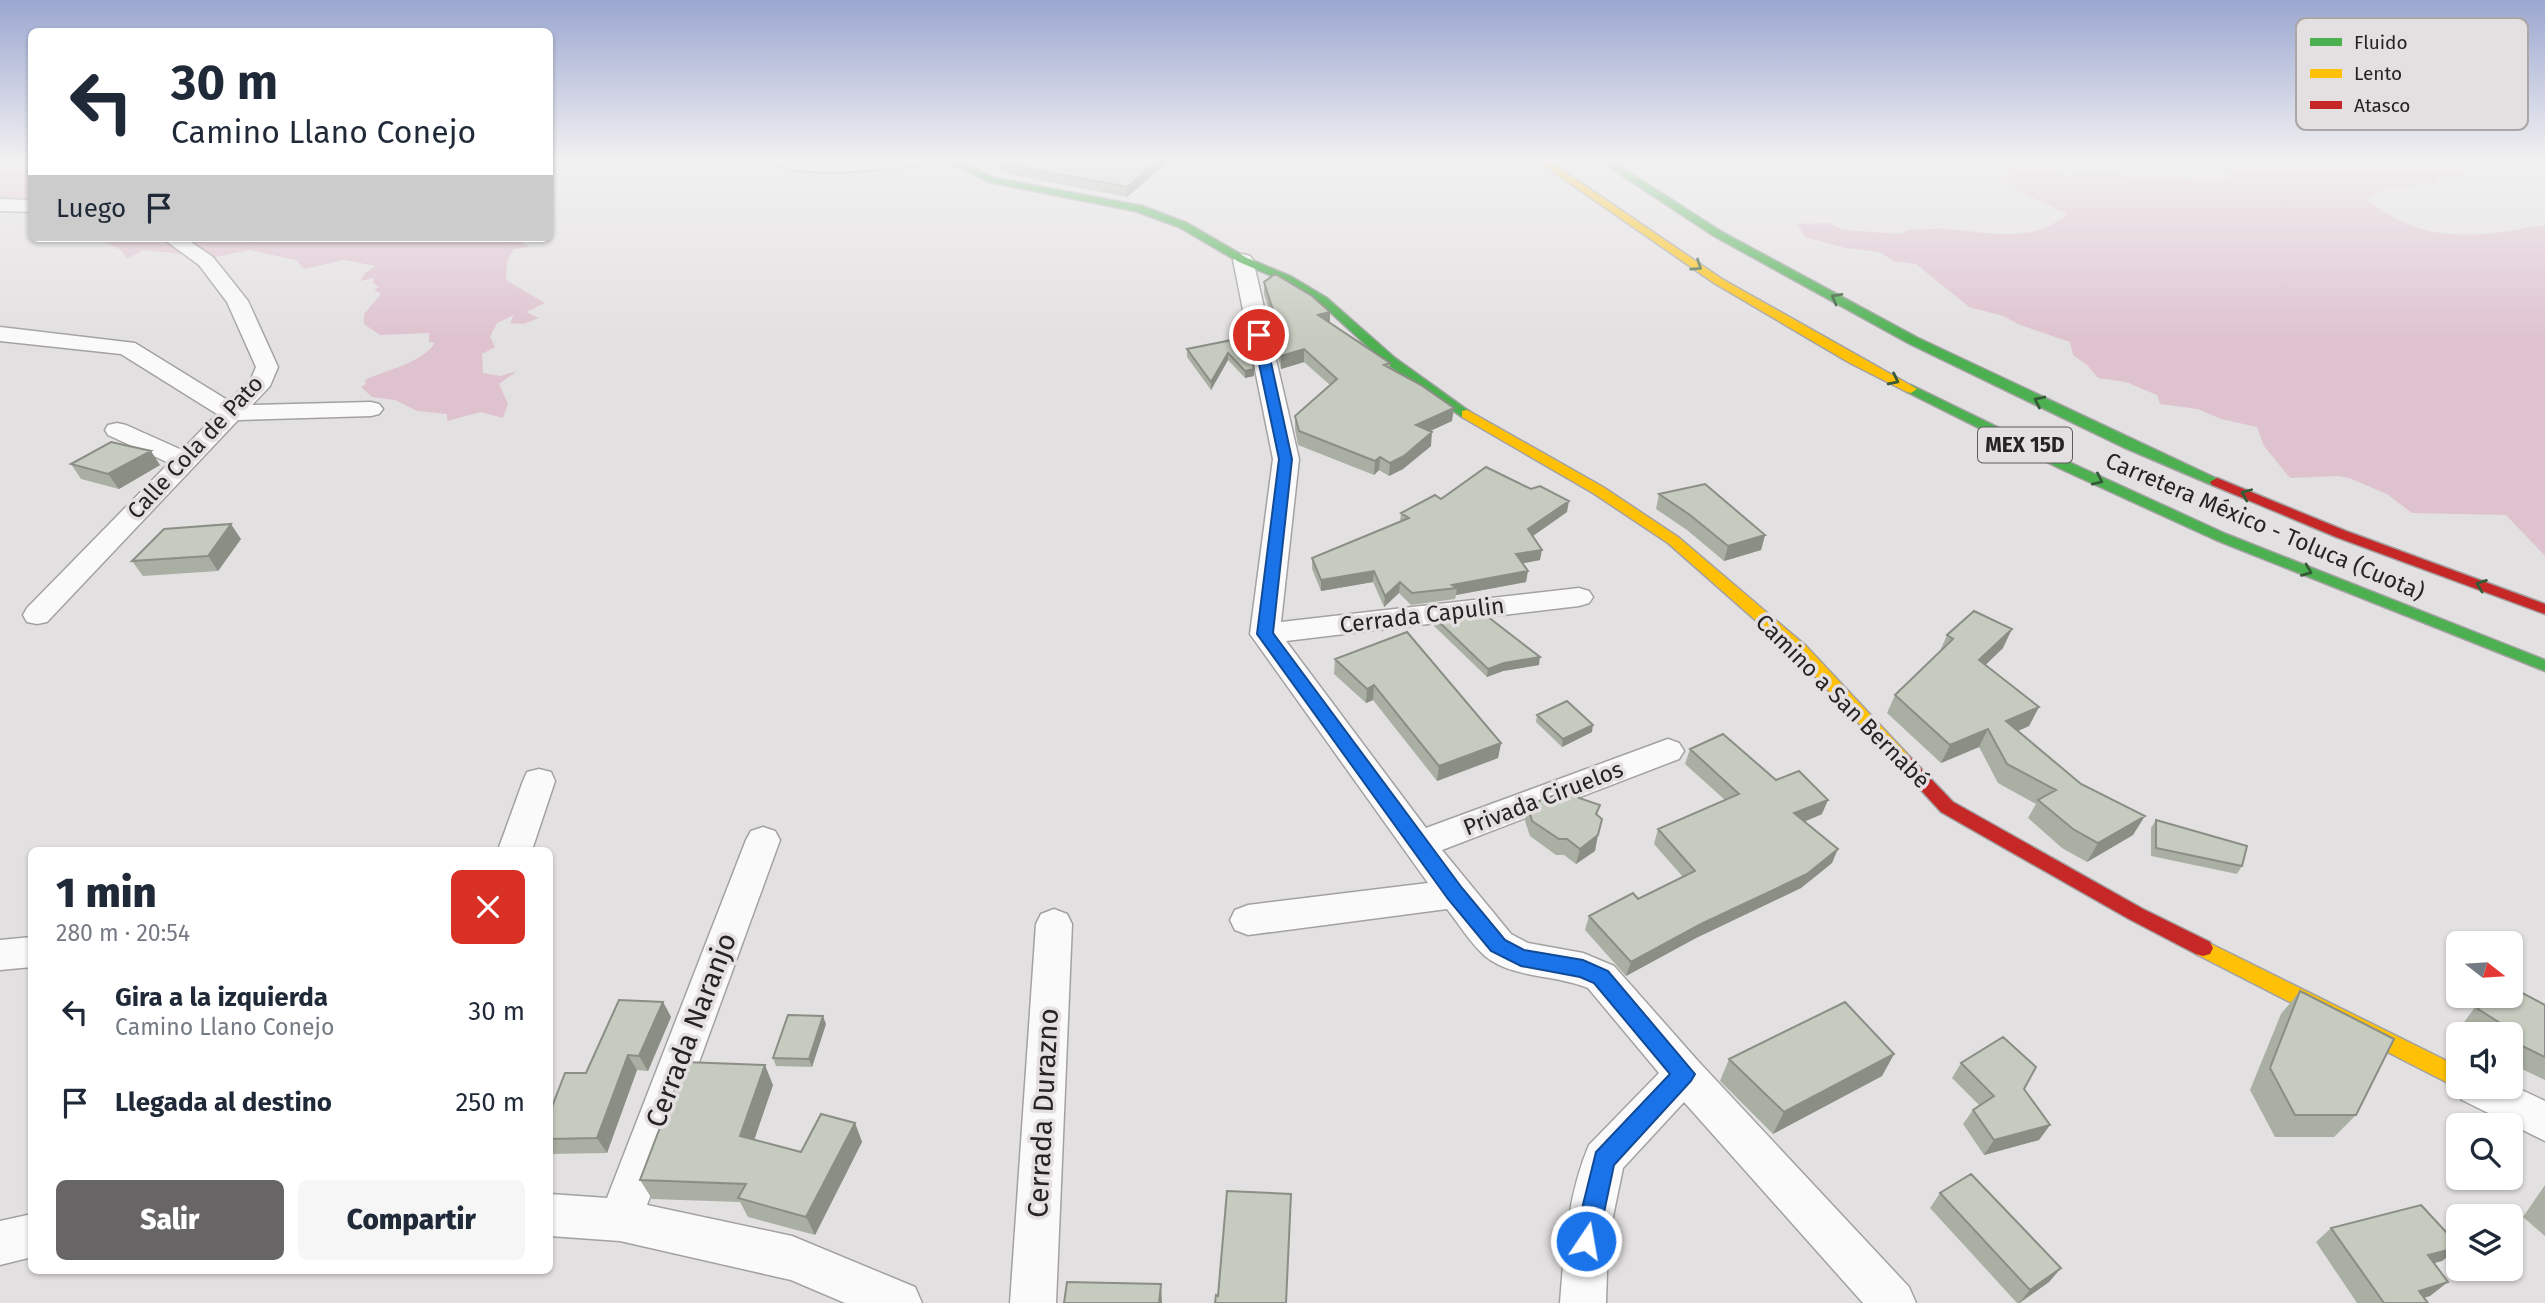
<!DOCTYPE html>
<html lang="es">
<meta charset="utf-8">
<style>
:root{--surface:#fff;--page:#f6f6f7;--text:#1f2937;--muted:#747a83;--accent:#686566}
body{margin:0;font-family:"Fira Sans",sans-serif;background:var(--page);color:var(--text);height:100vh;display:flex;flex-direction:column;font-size:26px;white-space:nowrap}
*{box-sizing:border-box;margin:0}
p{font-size:23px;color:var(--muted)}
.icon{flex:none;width:38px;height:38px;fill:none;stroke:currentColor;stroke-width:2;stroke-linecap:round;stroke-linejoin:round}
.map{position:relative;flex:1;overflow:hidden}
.details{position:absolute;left:28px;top:847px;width:525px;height:427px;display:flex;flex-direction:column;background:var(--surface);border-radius:10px;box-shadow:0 2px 5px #0004}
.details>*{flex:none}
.banner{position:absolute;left:28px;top:28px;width:525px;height:214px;border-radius:10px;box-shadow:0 2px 5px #0004;background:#fff;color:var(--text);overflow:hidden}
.needle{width:46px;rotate:107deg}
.controls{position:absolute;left:2446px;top:931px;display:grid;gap:14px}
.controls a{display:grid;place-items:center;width:77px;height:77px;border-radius:10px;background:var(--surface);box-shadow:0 2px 5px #0004;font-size:35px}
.pin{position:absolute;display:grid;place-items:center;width:60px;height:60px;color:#fff;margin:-30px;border:4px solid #fff;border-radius:50%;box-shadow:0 2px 7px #0007}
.me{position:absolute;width:77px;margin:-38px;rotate:12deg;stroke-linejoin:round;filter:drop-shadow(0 0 5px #0008)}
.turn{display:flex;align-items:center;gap:24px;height:147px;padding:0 28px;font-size:32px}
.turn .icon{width:91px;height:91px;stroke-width:2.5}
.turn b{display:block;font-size:49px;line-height:60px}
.then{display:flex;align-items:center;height:66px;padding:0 28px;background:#0003;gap:14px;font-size:26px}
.round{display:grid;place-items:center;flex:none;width:74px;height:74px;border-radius:10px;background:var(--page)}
.summary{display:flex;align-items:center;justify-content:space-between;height:119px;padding:0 28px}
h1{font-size:42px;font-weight:800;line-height:52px}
.button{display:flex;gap:14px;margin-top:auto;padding:14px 28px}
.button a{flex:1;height:80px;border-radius:10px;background:var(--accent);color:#fff;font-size:28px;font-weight:800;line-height:80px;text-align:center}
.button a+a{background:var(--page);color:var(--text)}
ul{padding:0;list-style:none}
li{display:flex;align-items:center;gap:21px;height:91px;padding:0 28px}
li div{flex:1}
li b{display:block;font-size:26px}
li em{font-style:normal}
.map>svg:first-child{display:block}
.green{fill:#dec2ce}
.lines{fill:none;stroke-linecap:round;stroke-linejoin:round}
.street-casing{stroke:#a3a1a2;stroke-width:3}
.fast-casing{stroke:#a3a1a2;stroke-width:3}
.slow-casing{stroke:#a3a1a2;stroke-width:3}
.jam-casing{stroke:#a3a1a2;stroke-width:3}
.street{fill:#fbfafa;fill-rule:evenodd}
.fast{fill:#4caf50;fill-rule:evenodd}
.slow{fill:#ffc107;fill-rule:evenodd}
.jam{fill:#c62828;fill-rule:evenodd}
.wall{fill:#a9afa3}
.shaded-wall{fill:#8a8e85}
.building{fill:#c5cbbe;stroke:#8a8e85;stroke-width:2}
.oneway{stroke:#355b36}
.route{fill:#1a73e8;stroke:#114b97;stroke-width:2}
.labels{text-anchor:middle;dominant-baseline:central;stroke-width:7;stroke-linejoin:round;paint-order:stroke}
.shield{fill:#e4dfe1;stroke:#5e5b5d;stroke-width:2}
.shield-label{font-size:21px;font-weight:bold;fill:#252324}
.street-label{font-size:23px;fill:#252324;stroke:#e4dfe1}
.near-street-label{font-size:28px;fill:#252324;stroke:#e4dfe1}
.key{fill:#e4dfe1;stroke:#aba7a8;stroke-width:2}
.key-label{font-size:19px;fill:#252324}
</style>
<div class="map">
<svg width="2545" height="1303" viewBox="0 0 2545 1303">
<rect width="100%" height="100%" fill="#e3e0e1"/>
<path class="green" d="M0,159h31v43l-31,2z
M1994,159h61l8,18 38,-7 23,6 94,6 15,-9 -26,-6 -5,-6 -15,-2h76l22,4 1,-4h172l-2,2 10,14 -29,4 -3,4 -54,7 -14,8c41,36 84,41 136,34 15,-1 29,-7 43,-6v330l-39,-41 -94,-2 -25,-19 -38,-16 -12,-2 -47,2 -26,-32 -7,-19 -36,-8 -23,-10 -38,-5 -3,-9 -31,-13 -28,-4 -11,-13 -14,-10 -3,-13 -50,-17 -17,-9 -34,-9 -53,-43 -22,-3 -15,-9 -33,-4 -41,-11 -8,-13 32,-1 14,7 59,4 5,-4c13,0 26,-2 39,-1 44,3 85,16 121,-15l-50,-24 -7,-8 -11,-5 13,-2 -10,-6 -14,-1 -1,-6z
M97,238h432l-7,4 8,5 -16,2 -7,12 -1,19 39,23 -19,9 13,6 -16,6 -13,-1 4,-8 -17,8 -7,14 5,10 -13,7 1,19 17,3 17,-5 -18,13 9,20 -5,14 -22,-6 -34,9v-7l-30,-3 -22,-11 -23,-3 -11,-10 5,-3 -1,-4c23,-11 55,-16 70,-37l-6,-1v-9l-49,2 -16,-11v-10l17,-20 -7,-4 5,-3 -6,-4 1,-5 -14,3 5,-8 11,-7 -32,-6 -40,9 -8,-9 -47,-10 -33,7 -73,-7 -16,9 -6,-9z"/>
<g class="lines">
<g class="street-casing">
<path id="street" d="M770,159l61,2 109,-2 -9,5c-32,3 -141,19 -161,-5z
M0,199l32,1v12l-32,-1z
M162,238h23l28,19 35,44 30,66 -8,19 -18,19 119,-3 8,2 4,5 -4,5 -8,2 -133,4 -191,202 -10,2 -10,-2 -4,-7 4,-7 142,-145 -61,-28 -3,-5 3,-5 9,-2 9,2 56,25 35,-36 -96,-60 -121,-13v-14l135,16 94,58 22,-22 5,-12 -29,-65 -28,-37z
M1243,254l7,2 3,4 46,199 -18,163 298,-34 10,3 4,6 -4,6 -10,3 -293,35 140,187 231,-85 11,-4 11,4 5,8 -5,8 -237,91 69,84 17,9 55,10 31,13 84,95 211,226 7,16h-53l-179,-201 -61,66 -15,73 -2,62h-46c4,-53 8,-109 29,-158l70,-72 -71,-85c-33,-14 -75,-9 -103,-32 -15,-13 -26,-32 -38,-47l-199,26 -13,-5 -5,-10 5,-10 13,-5 180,-22 -178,-249 23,-175 -40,-199 3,-4z
M539,769l12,3 4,9 -23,69h-34l25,-69 4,-9z
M763,827l12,4 5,9 -133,365 145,31 123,51 7,16h-77l-54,-23 -171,-39 -70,-5v-42l57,4 139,-358 5,-9z
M1054,909l13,5 5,10 -16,379h-46l26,-379 5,-10z
M32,937v30l-32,3v-30z
M2459,1081v6h52v-2l34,16v40l-83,-41 -6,-13z
M32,1214v43l-32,8v-44z"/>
</g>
<g class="fast-casing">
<path id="fast" d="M943,159h13l39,19 147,28 45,17 60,35 45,19 35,21 68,60 78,56 -6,4 -5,-1 -75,-53 -68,-62 -35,-21 -45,-19 -60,-35 -44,-16 -146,-29z
M1597,159h11l114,73 196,106 306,144 -7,4 -5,-1 -89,-38 -213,-103 -196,-108z
M1911,385l160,78 155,71 319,126v11l-329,-131 -155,-71 -154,-77 -2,-3z"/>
</g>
<g class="slow-casing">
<path id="slow" d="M1535,159h11l176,120 195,110 -6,4 -4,-1 -57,-29 -136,-80z
M1467,410l136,77 75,50 128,109 103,110 3,4 -3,4h-12l-103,-110 -126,-111 -75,-50 -131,-76v-6z
M2203,940l256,127v20h2l-2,1 -7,-3 -256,-131 -3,-6 3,-6z"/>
</g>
<g class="jam-casing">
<path id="jam" d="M2217,478l129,53 199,73v10l-209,-77 -124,-52 -2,-3z
M1903,754l6,2 44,46 190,107 67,33 3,6 -3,6 -7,2 -7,-2 -67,-35 -188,-107 -44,-48 -3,-4 3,-4z"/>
</g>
<use href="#street" class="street"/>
<use href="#fast" class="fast"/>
<use href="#slow" class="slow"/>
<use href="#jam" class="jam"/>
</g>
<path class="wall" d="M999,163h168l-40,34 -127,-25z
M1264,282l66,30v10l60,41v5l62,53 -22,10 1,15 -28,23 -14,7 -10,-6 -5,5 -76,-30 -3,-16v-13l35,-31 -26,-23 -23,7 -7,-30v-13l-10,-32z
M1247,337l7,32v7l-9,2 -17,-18 -17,30 -24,-33v-8z
M71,464l89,1 -41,24 -38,-10z
M1659,494l106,41 -4,15 -37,11 -37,-31 -31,-21z
M1441,499l126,13 -34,24 7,24 -17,3 3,19 -70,13 -1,4 -44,6 -12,-12 -15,14 -11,-25 -52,9 -9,-22v-11l88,-36 1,-9z
M241,539l-23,32 -75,5 -11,-15z
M1435,618l104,47 -36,6 -16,6 -53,-51z
M1947,635l56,13 -18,17 54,42 -10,19 -11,5 115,104 -46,27 -25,-14 -34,-30 8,-14 -38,-21 -19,-36 -38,16 -54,-50 8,-18 45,-44z
M1335,659l166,84 -3,15 -61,23 -64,-81 -7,3 -32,-29z
M1537,715l55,17 -30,15 -26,-25z
M1690,749l86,31 46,34 -18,8 28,41 -31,25 -105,50 -70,38 -41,-46 4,-14 49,-17 45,-22 -29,-33 4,-15 67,-29 -40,-36z
M1579,798l18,17 -2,36 -19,13 -12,-9h-8l-26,-19 -5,-15 3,-16z
M2156,820l86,46 -5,8 -86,-18v-28z
M2300,991l56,124 -22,22h-59l-25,-47 31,-76z
M2483,996h28l34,9v75l-34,-16v-30h-33l-16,-9z
M663,1002l8,15 -23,54 -11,-1 -30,83 -57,1v-42l36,-39z
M826,1024l-14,43 -36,-1 -3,-8z
M1894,1054l-12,22 -109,58 -53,-53 9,-22z
M1961,1063l63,26 26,36 -11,15 -55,15 -21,-31 10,-14 6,-5 -27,-27z
M773,1085l-19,55 47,12 54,-29 7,19 -47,93 -67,-18 -8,-15 -88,-3 -12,-19z
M2545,1185v51l-22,-19z
M1940,1193l121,75 -12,14 -29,21h-3l-87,-95z
M2331,1228l128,19 -17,14 -8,2 -4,33 -6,1 4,6h-71l-41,-61z"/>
<path class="shaded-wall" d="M1160,159h7v4l-40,34v-10z
M1330,312v13l-12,-10z
M1304,349v13l-23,7v-13z
M1228,353v7l-17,30v-8z
M1254,369v7l-9,2v-7z
M1454,408l-2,13 -37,17 1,-13z
M1432,432l-1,14 -28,23 -14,7 1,-13z
M151,451l9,14 -41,24 -11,-15z
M1380,457l-1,13 -5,5 1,-14z
M1569,501l-2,11 -40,28 1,-11z
M231,524l10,15 -23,32 -10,-15z
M1765,535l-4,15 -37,11 4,-15z
M1542,550l-2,10 -25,5 1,-11z
M1374,571l-1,11 -52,9v-11z
M1528,571l-2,11 -70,13 1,-7 -5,-3z
M1400,582l-1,11 -15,14 1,-11z
M2012,629l-9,19 -32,31 8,-19z
M1540,657l-1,8 -36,6 -16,6 1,-8 16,-6z
M1374,685l-1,15 -7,3 1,-14z
M2039,707l-10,19 -32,14 9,-19z
M1593,725l-1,7 -30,15 1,-8z
M1988,729l-9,18 -38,16 9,-18z
M1501,743l-3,15 -61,23 2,-15z
M1828,800l-6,14 -33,14 5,-15z
M2145,816l-12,19 -46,27 11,-19z
M1598,835l-3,16 -19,13 4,-15z
M1838,849l-6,14 -31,25 -105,50 -70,38 5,-14z
M663,1002l8,15 -23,54 -9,-15z
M823,1016l3,8 -14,43 -3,-8z
M1894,1054l-12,22 -109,58 11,-22z
M628,1055l9,15 -30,83 -10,-15z
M765,1065l8,20 -24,70 -9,-19z
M855,1123l7,19 -47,93 -9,-18z
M2050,1125l-11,15 -55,15 10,-15z
M2459,1247l-17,14 -31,8 17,-14z
M2061,1268l-12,14 -30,21 11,-13z
M2448,1282l-18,14 -23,7 12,-12z
M1161,1284l1,19h-3z"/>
<path class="building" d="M1005,159h155l-33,28 -128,-24z
M1275,274l37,22 18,16 -12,3 72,48 -6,2 37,20 33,23 -38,17 16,7 -28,24 -14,7 -10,-6 -5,4 -76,-30 -4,-15 42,-37 -33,-30 -23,7 -7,-30h4l-14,-44z
M1247,337l7,32 -9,2 -17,-18 -17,29 -24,-33z
M111,442l40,9 -43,23 -37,-10z
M1486,467l45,22 9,-3 29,15 -41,28 14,21 -26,4 12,17 -76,14 5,3 -45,5 -12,-11 -15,14 -11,-25 -53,9 -9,-22 97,-40 -8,-5 34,-18 6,4z
M1705,484l60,51 -37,11 -38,-31 -31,-21z
M231,524l-23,32 -76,5 32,-32z
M1974,611l38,18 -33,31 60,47 -33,14 75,63 64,32 -47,27 -25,-14 -35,-29 18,-10 -49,-26 -19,-35 -38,16 -55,-50 58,-56 -6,-4z
M1483,613l57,44 -36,6 -16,6 -53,-51z
M1407,632l94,111 -62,23 -65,-81 -7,4 -32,-30z
M1567,701l26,24 -30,14 -26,-24z
M1723,734l53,46 23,-9 29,29 -34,13 44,36 -31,25 -106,50 -70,38 -42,-46 44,-23 5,6 57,-28 -37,-42 81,-35 -49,-45z
M1574,788l5,10 21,7 -4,9 6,5 -4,16 -18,14 -13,-10h-8l-27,-18 -4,-16z
M2156,820l91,26 -5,20 -86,-18z
M2511,987l34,18v52l-29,-14 3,-8 -41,-26 10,-13h23z
M2300,991l94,48 -38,76h-61l-25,-47z
M619,1000l44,2 -24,54 -11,-1 -31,83 -47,1v-27l15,-39h21z
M1845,1002l49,52 -110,58 -55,-53z
M788,1015l35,1 -14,43 -36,-1z
M2003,1037l33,30 -12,22 26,36 -56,15 -21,-30 21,-14 -33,-33z
M685,1062l80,3 -25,71 61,16 20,-38 34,9 -49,94 -68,-19 8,-14 -106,-4z
M1971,1174l90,94 -31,22 -90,-97z
M1227,1191l64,3 -5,109h-71l1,-8 2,1z
M2421,1205l38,41v1l-31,8 20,27 -29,9 9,12h-44l-53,-75z
M1067,1282l94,2 -2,19h-95z"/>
<defs><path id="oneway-chevron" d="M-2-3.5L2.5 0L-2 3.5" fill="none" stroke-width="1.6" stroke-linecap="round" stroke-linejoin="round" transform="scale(1.75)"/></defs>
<g class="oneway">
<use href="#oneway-chevron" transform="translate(1697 266) rotate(34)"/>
<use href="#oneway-chevron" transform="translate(1836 298) rotate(-151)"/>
<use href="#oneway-chevron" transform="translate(1894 380) rotate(26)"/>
<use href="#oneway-chevron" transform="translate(2039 401) rotate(-154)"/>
<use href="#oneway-chevron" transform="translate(2098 480) rotate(25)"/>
<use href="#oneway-chevron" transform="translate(2246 494) rotate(-157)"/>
<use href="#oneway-chevron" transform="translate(2307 571) rotate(22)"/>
<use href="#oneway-chevron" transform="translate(2481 585) rotate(-160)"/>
</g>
<linearGradient id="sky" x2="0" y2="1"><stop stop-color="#9ba7d0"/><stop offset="0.47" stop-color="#f2f1f2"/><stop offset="1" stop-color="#f2f1f2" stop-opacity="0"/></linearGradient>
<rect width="2545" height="341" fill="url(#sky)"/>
<path class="route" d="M1259,331l6,4 27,124 -19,174 189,255 43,52 19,10 59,10 25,11 87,103 -4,7 -77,84 -16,76 -4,8 -8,3 -8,-3 -4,-8 22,-89 74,-78 -76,-91 -14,-6 -59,-11 -30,-15 -43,-52 -191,-265 22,-175 -26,-124z"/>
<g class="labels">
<rect class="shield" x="1978" y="427.5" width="94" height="35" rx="5"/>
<g class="shield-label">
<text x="2025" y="445">MEX 15D</text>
</g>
<g class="street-label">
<text transform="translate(195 447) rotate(-47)">Calle Cola de Pato</text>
<text transform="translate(2265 526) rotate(23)">Carretera México - Toluca (Cuota)</text>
<text transform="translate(1422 615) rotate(-7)">Cerrada Capulin</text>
<text transform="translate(1843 701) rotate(45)">Camino a San Bernabé</text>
<text transform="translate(1543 798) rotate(-21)">Privada Ciruelos</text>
</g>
<g class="near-street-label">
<text transform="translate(691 1030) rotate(-69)">Cerrada Naranjo</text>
<text transform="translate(1043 1113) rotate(-87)">Cerrada Durazno</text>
</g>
</g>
<rect x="2296" y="18" width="232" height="112" rx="10" class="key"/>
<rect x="2310" y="38" width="32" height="8" fill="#4caf50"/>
<rect x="2310" y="69" width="32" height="9" fill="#ffc107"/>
<rect x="2310" y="101" width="32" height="8" fill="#c62828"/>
<g class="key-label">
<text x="2354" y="49">Fluido</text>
<text x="2354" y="80">Lento</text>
<text x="2354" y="112">Atasco</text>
</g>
</svg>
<div class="controls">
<a><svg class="needle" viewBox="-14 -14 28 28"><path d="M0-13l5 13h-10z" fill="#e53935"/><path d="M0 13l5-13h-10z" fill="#747a83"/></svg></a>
<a><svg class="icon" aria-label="sound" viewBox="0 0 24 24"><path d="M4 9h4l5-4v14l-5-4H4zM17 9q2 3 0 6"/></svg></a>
<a><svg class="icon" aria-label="search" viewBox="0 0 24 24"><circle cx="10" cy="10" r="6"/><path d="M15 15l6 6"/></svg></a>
<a><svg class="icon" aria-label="layers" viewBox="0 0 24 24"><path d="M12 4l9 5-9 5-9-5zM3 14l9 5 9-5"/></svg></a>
</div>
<div class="pin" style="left:1259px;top:335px;background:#d93025"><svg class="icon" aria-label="arrive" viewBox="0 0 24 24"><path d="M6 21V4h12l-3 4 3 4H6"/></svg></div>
<svg class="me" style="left:1586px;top:1241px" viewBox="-20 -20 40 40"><circle r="17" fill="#1a73e8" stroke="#fff" stroke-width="3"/><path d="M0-11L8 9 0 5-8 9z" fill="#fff"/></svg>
<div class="banner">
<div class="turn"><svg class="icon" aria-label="left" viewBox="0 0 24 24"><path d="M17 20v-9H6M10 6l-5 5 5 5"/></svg><div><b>30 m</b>Camino Llano Conejo</div></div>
<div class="then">Luego<svg class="icon" aria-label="arrive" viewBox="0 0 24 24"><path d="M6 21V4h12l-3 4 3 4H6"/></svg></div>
</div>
<section class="details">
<div class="summary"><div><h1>1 min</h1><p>280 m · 20:54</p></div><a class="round" style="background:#d93025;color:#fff"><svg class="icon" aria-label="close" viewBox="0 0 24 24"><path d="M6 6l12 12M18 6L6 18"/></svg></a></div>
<ul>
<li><svg class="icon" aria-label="left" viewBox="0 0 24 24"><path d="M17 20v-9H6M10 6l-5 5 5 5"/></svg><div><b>Gira a la izquierda</b><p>Camino Llano Conejo</p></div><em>30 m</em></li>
<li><svg class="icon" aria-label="arrive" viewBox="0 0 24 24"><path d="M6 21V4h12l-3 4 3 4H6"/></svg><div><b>Llegada al destino</b></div><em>250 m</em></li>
</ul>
<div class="button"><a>Salir</a><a>Compartir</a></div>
</section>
</div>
